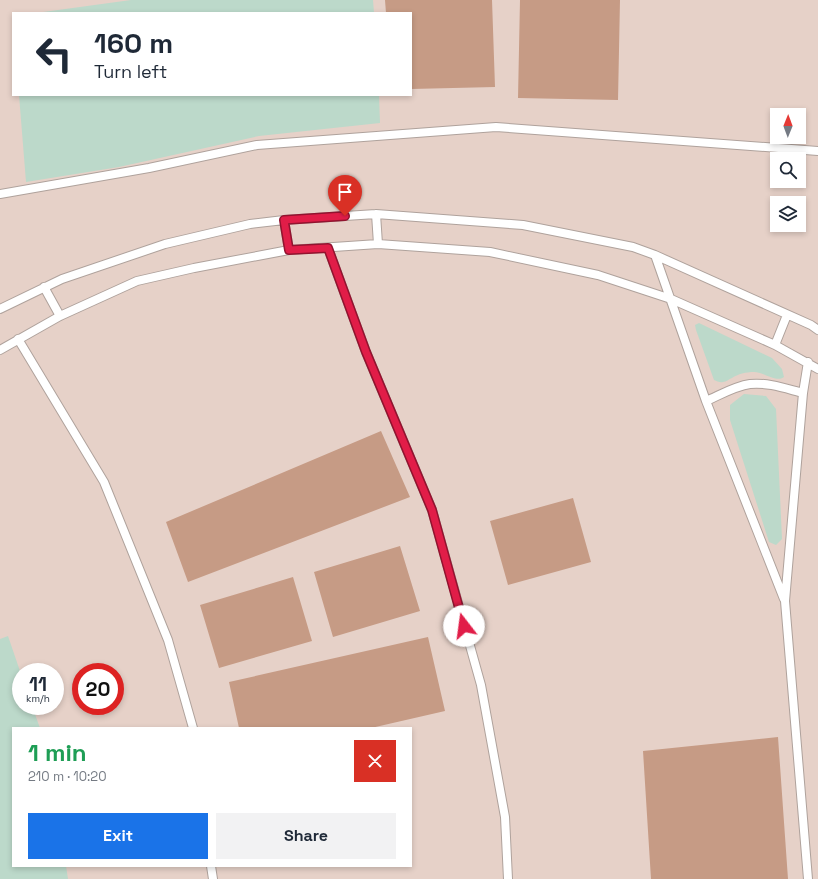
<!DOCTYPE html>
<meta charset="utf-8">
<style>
:root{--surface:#fff;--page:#f2f2f3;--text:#1f2937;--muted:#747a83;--accent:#1a73e8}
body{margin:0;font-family:"Space Grotesk",sans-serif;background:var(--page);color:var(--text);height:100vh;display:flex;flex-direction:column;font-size:15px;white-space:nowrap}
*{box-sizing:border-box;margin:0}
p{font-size:13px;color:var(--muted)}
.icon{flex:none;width:22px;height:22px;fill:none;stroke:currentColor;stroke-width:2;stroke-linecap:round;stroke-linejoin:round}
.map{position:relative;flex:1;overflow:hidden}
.panel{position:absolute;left:12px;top:727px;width:400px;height:140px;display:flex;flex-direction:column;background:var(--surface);border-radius:0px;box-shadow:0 2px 6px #0003}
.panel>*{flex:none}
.banner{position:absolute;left:12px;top:12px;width:400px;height:84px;border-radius:0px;box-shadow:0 2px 6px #0003;background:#fff;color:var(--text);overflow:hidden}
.needle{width:26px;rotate:1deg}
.controls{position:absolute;left:770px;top:108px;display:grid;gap:8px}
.controls a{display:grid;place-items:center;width:36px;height:36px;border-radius:0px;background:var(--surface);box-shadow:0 2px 6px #0003;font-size:20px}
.speed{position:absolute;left:12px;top:663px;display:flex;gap:8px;font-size:20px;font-weight:700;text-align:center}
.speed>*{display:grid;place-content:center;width:52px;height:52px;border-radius:50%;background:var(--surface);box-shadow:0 2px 6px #0003;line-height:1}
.speed small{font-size:10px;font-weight:400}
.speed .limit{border:6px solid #d22;background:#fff;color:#111}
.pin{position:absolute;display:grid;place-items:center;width:34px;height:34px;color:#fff;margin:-41px -17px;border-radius:50% 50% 50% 0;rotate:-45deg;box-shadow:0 0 4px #0007}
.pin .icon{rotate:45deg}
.me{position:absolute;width:44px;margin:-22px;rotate:345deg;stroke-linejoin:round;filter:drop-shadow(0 0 3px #0008)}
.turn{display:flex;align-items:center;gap:14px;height:84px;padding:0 16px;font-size:18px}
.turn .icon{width:52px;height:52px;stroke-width:2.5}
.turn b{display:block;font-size:28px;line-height:34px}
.round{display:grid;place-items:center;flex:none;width:42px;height:42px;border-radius:0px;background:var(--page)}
.headline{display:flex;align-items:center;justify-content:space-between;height:68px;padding:0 16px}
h1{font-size:24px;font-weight:700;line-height:30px;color:#1e9e55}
.primary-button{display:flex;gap:8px;margin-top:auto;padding:8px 16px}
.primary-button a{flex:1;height:46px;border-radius:0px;background:var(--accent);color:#fff;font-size:16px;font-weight:700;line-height:46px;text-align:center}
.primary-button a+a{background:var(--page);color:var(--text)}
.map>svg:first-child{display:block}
.built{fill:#e6d1c8;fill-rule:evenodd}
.green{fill:#bcd9ca}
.building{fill:#c69b85}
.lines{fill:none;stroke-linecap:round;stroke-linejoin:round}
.service-casing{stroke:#afa29c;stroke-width:10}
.service{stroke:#fff;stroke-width:8}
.route-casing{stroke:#92132f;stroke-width:10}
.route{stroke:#e11d48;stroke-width:7}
</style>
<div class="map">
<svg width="818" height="879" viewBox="0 0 818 879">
<rect width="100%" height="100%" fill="#ecdfd8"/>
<path class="built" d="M0,0h818v879h-818zM13,13h398v82h-398zM777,115h22v22h-22zM777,159h22v22h-22zM777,203h22v22h-22zM21,672h34v34h-34zM81,672h34v34h-34zM13,728h398v138h-398z"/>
<path class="green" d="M131,0h242l1,13h-338z
M19,95h360l1,28 -121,13 -140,31 -93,15z
M699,323l73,35 10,11 2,8c-8,6 -20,-5 -30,-5 -8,0 -16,2 -22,6 -3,1 -6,4 -9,4 -3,1 -6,-1 -9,-2l-18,-50 -1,-5z
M744,394l22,2 10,13 6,130 -6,6 -7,-3 -39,-122v-15z
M8,636l13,38v32h11l8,22h-27v138h53l2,13h-68v-240z"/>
<path class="building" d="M385,0h107l3,87 -84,2v-76h-25z
M520,0h100l-2,100 -100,-2z
M381,431l29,66 -222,85 -22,-60z
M573,498l18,64 -83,23 -18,-64z
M400,546l20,65 -87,26 -19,-65z
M293,577l19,64 -93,27 -19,-63z
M428,637l17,74 -74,17h-132l-10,-46z
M778,737l10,142h-137l-8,-128z"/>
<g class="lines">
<g class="service-casing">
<path id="service" d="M0,194l149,-26 108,-23 239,-18 322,24
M376,214l2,30
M284,220l5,30
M328,248l38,104 66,158 49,175 24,132 3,62
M655,255l51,146 78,198
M44,287l16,29
M0,309l62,-30 103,-35 85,-20 34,-4 92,-6 147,11 110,22 22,8 156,70 7,5
M18,339l86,143 64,158 25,88
M775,345l12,-30
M0,350l60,-34 77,-35 57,-13 95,-18 89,-6 112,8 108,23 73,24 104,46 43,24
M808,362l-5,31 -18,208 23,278
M706,401c14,-6 29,-15 44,-17 18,-2 37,5 53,9
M211,866l2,13"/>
</g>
<use href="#service" class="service"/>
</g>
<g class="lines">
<g class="route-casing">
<path id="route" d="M345,216l-61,4 5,30 39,-2 38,104 66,158 32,116"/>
</g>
<use href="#route" class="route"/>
</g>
</svg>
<div class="controls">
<a><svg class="needle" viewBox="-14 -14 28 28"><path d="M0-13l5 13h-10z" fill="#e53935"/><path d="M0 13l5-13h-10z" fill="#747a83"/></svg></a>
<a><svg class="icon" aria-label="search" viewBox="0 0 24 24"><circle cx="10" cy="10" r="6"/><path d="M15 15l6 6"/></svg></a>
<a><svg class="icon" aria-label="layers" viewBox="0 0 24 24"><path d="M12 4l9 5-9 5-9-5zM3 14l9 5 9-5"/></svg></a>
</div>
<div class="speed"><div>11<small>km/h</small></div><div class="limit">20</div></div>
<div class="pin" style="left:345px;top:216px;background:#d93025"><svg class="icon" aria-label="arrive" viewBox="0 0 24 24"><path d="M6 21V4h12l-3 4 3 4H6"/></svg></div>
<svg class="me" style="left:464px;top:626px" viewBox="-20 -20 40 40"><circle r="19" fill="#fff"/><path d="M0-13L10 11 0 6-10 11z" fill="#e11d48"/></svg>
<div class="banner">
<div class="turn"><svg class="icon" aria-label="left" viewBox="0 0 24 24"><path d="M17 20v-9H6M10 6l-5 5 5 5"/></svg><div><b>160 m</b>Turn left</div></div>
</div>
<section class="panel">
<div class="headline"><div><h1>1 min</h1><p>210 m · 10:20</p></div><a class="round" style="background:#d93025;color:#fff"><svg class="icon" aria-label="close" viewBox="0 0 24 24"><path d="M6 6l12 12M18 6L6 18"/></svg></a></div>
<div class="primary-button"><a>Exit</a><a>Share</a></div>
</section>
</div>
